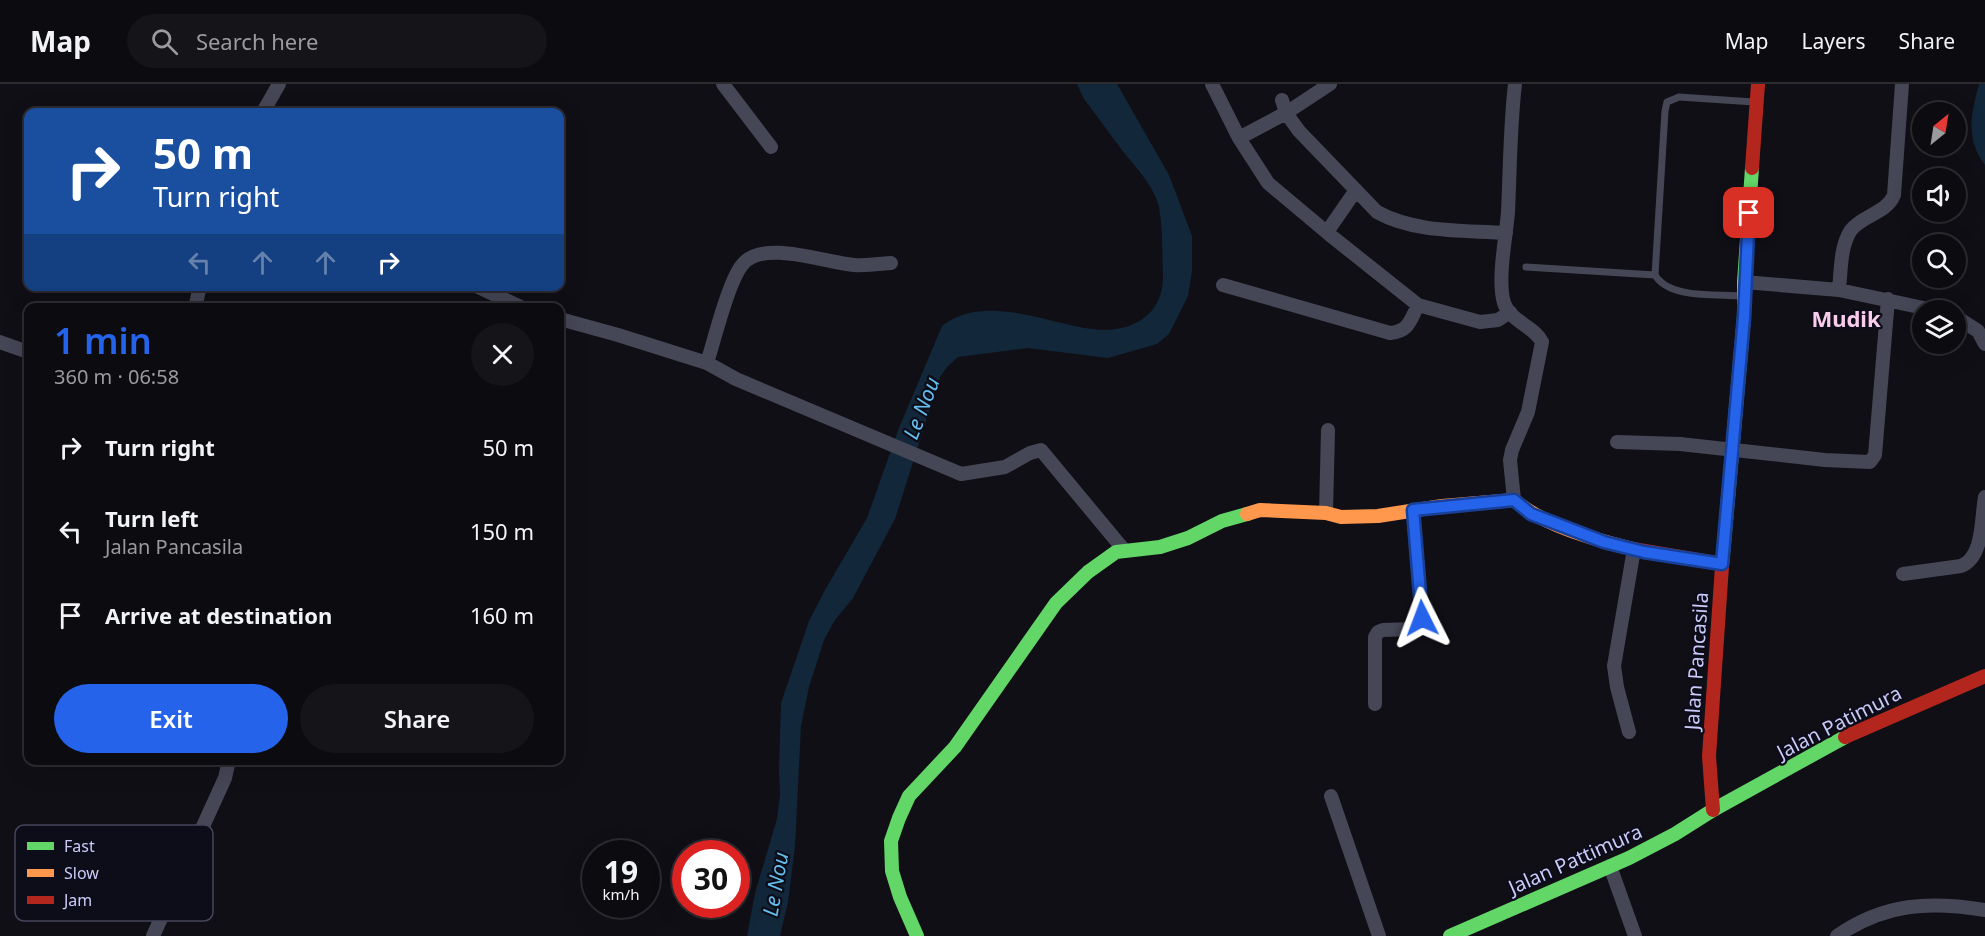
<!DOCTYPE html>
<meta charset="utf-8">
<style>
:root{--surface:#0c0b10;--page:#151419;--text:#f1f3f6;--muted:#9a9b9f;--line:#2c2b30;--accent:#2563eb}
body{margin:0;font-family:"Noto Sans",sans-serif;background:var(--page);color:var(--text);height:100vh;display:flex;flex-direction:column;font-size:22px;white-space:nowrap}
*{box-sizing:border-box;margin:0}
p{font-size:20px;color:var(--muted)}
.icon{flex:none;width:33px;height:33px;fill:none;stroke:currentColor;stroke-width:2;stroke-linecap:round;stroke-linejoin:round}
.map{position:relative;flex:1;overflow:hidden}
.sheet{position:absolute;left:24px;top:219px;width:540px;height:462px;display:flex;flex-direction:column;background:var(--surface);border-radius:12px;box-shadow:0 6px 24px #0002,0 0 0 2px var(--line)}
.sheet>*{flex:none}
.banner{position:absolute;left:24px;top:24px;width:540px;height:183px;border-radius:12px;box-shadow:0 6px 24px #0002,0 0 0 2px var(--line);background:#1a4fa0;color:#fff;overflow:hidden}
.needle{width:39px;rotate:30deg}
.controls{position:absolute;left:1912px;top:18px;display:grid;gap:12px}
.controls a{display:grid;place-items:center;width:54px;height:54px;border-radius:50%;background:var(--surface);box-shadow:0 6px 24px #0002,0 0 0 2px var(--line);font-size:30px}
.speed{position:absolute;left:582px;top:756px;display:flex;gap:12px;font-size:30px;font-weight:700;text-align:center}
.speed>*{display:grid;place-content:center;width:78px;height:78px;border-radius:50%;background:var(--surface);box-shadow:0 6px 24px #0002,0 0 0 2px var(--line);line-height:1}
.speed small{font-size:15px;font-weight:400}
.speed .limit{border:9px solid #d22;background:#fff;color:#111}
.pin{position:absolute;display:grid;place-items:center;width:51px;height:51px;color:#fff;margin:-26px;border-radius:12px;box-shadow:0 3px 9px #0006}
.me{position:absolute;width:66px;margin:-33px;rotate:357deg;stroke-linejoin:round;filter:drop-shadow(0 0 4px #0008)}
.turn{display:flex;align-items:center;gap:21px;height:126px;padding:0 30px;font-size:27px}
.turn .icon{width:78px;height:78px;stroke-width:2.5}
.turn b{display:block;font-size:42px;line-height:51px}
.lanes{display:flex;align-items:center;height:57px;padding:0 30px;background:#0003;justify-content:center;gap:30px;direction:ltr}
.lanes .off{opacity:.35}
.round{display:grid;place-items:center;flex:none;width:63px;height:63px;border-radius:32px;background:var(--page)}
.headline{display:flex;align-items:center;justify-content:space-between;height:102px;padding:0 30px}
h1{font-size:36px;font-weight:600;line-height:45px;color:var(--accent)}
.action{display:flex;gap:12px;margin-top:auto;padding:12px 30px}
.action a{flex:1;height:69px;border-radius:36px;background:var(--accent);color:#fff;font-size:24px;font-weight:600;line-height:69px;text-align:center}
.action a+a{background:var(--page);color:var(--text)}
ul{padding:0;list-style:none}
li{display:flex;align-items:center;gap:18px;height:84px;padding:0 30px}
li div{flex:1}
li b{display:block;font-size:22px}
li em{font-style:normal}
header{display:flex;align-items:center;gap:36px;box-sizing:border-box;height:84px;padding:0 30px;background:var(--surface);border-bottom:2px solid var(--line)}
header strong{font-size:28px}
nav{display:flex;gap:33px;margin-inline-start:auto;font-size:21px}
.search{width:420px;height:54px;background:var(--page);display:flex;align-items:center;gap:15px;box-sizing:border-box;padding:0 21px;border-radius:33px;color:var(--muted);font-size:22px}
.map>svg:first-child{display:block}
.water{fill:#122739}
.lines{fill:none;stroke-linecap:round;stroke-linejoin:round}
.lane{stroke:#454656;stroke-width:7}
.street{stroke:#454656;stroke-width:14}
.fast{stroke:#63d668;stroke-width:14}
.slow{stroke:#ff974d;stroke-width:14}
.jam{stroke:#b3261e;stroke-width:14}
.route-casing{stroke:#184099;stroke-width:15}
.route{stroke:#2563eb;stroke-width:10}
.labels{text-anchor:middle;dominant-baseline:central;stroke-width:4.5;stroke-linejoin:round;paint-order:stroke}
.street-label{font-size:20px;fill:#cbcbf9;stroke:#0d0c19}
.water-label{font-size:21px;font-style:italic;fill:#64beee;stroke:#0d0c19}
.quarter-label{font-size:22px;font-weight:bold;fill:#f9ccee;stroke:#0d0c19}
.key{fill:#0d0c19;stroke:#46455c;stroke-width:1.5}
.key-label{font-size:16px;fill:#cbcbf9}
</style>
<header>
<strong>Map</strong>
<div class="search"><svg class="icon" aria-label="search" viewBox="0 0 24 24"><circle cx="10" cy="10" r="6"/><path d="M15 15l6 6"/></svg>Search here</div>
<nav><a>Map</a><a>Layers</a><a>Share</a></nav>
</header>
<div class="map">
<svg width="1985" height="852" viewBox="0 0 1985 852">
<rect width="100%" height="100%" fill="#100f16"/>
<path class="water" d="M1077,0h40l52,91 23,61v35l-4,25 -19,38 -12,10 -49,14 -80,-10 -70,9 -11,10 -7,10 -45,142 -42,79 -18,22 -11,20 -15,47 -8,39 -6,120 -7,56 -8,34h-33l8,-43 22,-74 3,-24 -1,-25 2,-67 28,-82 16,-31 42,-72 32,-90 43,-102c43,-33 103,-3 150,3 37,5 72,-12 71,-54 -1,-22 0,-46 -4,-68 -5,-22 -24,-40 -37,-57 -13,-17 -25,-34 -38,-51z
M1979,0h6v81c-20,-27 -14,-50 -6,-81z"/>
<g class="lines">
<path class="lane" d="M1526,183l129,8
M1741,212c-25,-2 -72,3 -86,-21l10,-164 2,-9 12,-5 75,5"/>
<path class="street" d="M723,0l48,63
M1212,0l27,54 29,45 62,52
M1282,16l4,13 13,18 78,81c38,21 86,18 129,21
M263,28l16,-28
M1239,54l47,-25 44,-29
M1356,106l-27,39 1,6 88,70
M1744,198l95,8 94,20
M1223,201l167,48c19,-2 20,-12 28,-28l62,17 18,-2 12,-8
M476,202l47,22
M1839,206c2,-18 1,-44 12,-60 12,-15 36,-17 43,-35l8,-111
M195,224l5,-22
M1956,233l22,14 7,13
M560,235l58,16 89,28 29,16 225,95 44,-7 25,-14 11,-3 83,100
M0,258l28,10
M707,279c7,-22 22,-84 36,-99 20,-25 84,-1 111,1 12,1 25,-1 37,-2
M1617,358l63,2 145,16 45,2 5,-7 13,-156
M1514,416l-4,-40 2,-10 16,-38 14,-70c-8,-16 -32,-21 -38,-39 -7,-24 2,-65 4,-91 2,-42 2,-85 7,-128
M1326,429l2,-83
M1903,490l58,-8c23,-9 20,-48 24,-69
M1375,620v-67l3,-5 5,-2 30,-1 5,-2 4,-9 -9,-107
M1629,648l-12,-45 -3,-21 20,-117
M1331,712l48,140
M1610,782l25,70
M153,852l72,-158 4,-18
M1837,852c48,-33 92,-35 148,-26"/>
<path class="fast" d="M1722,482l22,-249v-35l8,-114
M917,852l-17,-39 -8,-26 -1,-30 8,-23 10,-22 46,-49 101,-144 32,-31 28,-20 44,-5 28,-9 34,-17 25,-7
M1450,852l179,-78 46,-24 38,-24 132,-73"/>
<path class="slow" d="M1247,430l13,-4 66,3 15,4 37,-1 64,-10 72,-6c31,26 79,39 119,49"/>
<path class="jam" d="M1752,84l6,-84
M1633,465l89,15
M1845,653l140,-61
M1713,726l-4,-54 13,-190"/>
</g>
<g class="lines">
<g class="route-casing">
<path id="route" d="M1422,534l-9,-108 101,-10 17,14 73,28 40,10 78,12 22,-247 5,-104"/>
</g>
<use href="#route" class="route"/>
</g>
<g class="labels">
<g class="street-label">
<text transform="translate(1696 577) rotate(-86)">Jalan Pancasila</text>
<text transform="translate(1839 638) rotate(-27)">Jalan Patimura</text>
<text transform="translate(1575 775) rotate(-24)">Jalan Pattimura</text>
</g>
<g class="water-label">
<text transform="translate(921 324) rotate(-69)">Le Nou</text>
<text transform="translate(775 800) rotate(-80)">Le Nou</text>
</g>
<g class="quarter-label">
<text x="1846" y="234">Mudik</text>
</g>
</g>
<rect x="15" y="741" width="198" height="96" rx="9" class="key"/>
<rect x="27" y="758" width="27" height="8" fill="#63d668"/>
<rect x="27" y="785" width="27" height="8" fill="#ff974d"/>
<rect x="27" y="812" width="27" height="8" fill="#b3261e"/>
<g class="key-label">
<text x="64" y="768">Fast</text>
<text x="64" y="795">Slow</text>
<text x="64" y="822">Jam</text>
</g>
</svg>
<div class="controls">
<a><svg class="needle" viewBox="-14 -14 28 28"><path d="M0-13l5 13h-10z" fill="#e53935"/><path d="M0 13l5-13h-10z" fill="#9a9b9f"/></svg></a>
<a><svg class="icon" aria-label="sound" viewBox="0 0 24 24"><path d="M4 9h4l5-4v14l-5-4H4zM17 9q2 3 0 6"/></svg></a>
<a><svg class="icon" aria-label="search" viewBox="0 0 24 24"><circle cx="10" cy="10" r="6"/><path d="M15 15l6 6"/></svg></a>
<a><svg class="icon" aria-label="layers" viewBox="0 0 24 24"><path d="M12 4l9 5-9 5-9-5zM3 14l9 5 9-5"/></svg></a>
</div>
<div class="speed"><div>19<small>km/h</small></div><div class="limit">30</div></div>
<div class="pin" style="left:1749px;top:129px;background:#d93025"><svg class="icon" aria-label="arrive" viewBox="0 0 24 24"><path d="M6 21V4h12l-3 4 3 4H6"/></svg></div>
<svg class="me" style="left:1422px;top:534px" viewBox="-20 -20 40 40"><path d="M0-17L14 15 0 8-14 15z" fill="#2563eb" stroke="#fff" stroke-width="4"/></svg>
<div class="banner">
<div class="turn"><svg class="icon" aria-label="right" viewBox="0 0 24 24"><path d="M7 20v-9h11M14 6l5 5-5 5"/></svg><div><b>50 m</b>Turn right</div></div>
<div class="lanes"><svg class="icon off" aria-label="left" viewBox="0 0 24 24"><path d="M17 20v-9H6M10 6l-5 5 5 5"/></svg><svg class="icon off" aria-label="ahead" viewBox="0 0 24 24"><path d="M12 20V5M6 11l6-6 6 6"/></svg><svg class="icon off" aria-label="ahead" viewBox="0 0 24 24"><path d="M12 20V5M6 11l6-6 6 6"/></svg><svg class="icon" aria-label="right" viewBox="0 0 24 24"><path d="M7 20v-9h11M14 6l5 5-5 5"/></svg></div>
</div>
<section class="sheet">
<div class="headline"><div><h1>1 min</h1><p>360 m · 06:58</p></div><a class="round"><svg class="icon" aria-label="close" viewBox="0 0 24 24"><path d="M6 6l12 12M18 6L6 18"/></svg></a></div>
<ul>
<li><svg class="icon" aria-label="right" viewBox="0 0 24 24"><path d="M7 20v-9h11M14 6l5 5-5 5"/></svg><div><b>Turn right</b></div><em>50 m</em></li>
<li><svg class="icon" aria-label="left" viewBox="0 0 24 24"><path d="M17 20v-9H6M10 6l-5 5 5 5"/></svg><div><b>Turn left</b><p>Jalan Pancasila</p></div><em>150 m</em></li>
<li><svg class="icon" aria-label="arrive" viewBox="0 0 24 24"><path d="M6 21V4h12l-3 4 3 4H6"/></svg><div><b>Arrive at destination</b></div><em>160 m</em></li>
</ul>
<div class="action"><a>Exit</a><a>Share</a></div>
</section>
</div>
